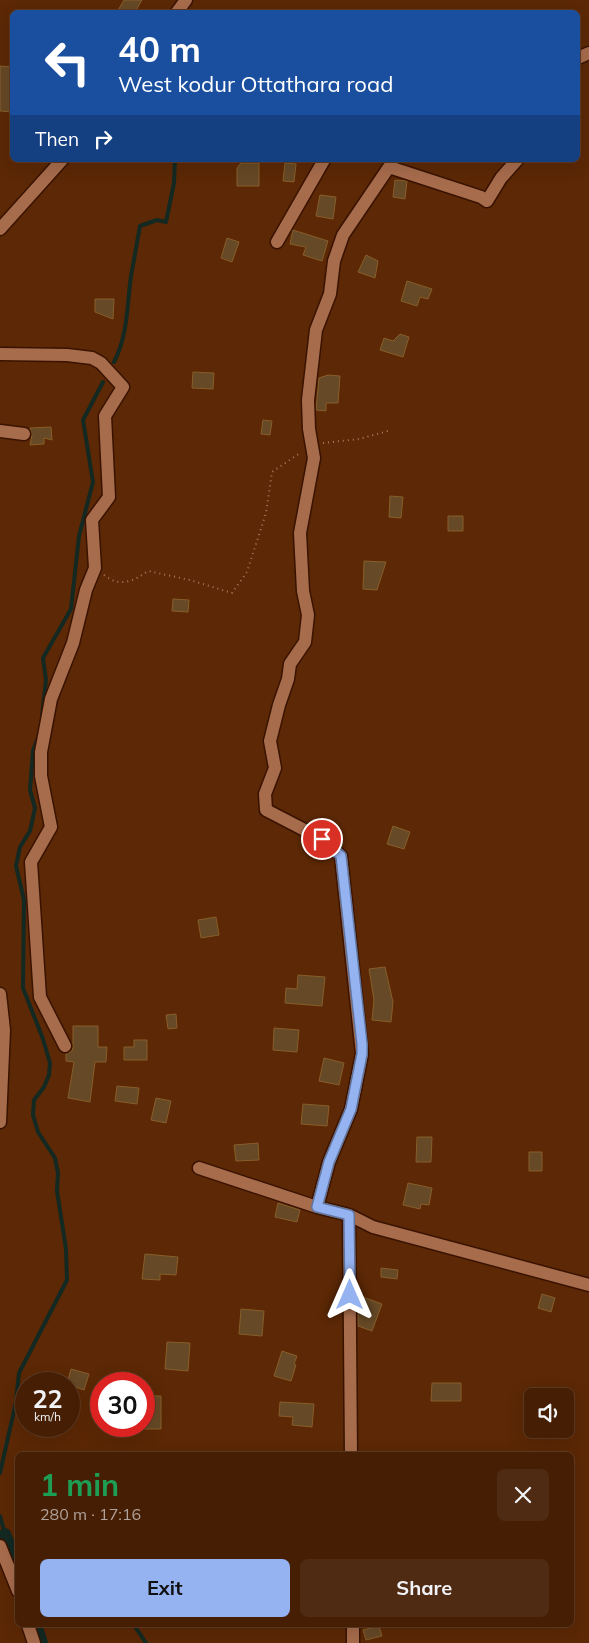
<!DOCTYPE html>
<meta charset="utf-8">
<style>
:root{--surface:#451e04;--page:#4f2b13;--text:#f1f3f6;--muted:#b0a29a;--line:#5d3c26;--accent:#95b2f1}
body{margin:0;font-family:Mulish,sans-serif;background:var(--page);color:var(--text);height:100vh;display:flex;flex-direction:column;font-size:19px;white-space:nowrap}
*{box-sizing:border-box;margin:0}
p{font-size:16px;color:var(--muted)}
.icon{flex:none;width:28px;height:28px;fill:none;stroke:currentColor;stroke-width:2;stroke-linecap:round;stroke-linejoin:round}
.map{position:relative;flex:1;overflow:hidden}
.details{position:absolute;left:15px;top:1452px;width:559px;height:175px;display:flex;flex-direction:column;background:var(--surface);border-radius:8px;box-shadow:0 5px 20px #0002,0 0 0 1px var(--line)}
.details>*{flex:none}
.hud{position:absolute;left:10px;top:10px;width:570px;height:152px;border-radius:8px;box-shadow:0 5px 20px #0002,0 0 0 1px var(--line);background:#1a4fa0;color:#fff;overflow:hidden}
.fabs{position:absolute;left:524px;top:1388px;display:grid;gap:10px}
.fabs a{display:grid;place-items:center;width:50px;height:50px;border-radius:8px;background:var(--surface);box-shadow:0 5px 20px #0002,0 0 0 1px var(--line);font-size:25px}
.speed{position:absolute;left:15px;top:1372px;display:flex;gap:10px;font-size:25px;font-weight:700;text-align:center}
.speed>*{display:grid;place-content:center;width:65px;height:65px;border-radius:50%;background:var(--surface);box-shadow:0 5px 20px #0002,0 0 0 1px var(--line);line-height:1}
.speed small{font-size:12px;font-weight:400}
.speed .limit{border:8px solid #d22;background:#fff;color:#111}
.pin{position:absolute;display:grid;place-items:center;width:42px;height:42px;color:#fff;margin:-21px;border:2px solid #fff;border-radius:50%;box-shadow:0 1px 5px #0007}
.me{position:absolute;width:55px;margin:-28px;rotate:0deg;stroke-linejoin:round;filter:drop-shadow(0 0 4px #0008)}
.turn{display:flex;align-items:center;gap:18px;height:105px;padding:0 25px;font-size:22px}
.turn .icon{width:65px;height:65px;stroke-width:2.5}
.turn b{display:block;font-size:35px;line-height:42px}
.then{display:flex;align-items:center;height:48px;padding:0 25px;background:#0003;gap:10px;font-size:19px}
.round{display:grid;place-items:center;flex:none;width:52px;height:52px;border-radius:8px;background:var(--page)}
.overview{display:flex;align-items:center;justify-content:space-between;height:85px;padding:0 25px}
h1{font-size:30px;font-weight:700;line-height:38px;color:#1e9e55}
.primary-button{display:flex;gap:10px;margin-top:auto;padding:10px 25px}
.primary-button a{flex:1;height:58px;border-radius:8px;background:var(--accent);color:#111;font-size:20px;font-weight:700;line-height:58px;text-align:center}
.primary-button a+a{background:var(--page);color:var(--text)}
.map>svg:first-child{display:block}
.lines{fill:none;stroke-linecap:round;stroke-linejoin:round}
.stream{stroke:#132921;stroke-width:4}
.canal{stroke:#132921;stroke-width:12}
.building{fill:#664926;stroke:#885e29}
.minor-casing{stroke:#3a1300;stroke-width:15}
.path{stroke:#a57a5f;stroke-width:2;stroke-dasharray:1 4;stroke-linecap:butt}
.minor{stroke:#a76c4c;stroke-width:12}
.route-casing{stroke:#61749d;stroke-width:12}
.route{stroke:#95b2f1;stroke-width:9}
</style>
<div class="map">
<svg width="589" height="1643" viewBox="0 0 589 1643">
<rect width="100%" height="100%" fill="#5c2805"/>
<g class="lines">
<path class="stream" d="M114,362c14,-27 13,-57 17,-86 3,-17 6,-34 9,-50l17,-6 9,2 8,-39 1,-23
M42,716l4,-36 -3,-22 28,-49 8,-73 14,-54 -10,-62 20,-38
M0,1473l16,-71 3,-29 48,-93 -1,-31 -9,-58 1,-18 -3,-15 -17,-26 -5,-17 1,-15 10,-13 5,-12 1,-12 -7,-24 -20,-51 1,-88 -8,-34 4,-19 10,-16 5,-23 -5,-18 3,-39 4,-11
M0,1516l5,18
M13,1554l5,-2
M134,1625l12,18"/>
<path class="canal" d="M5,1534l13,31
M36,1625l6,18"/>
</g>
<path class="building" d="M124,0h18l-7,12h-18z
M0,66l12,1v45l-12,-1z
M241,163h18v23h-22v-18z
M285,163l11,1 -2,18 -11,-1z
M395,180l12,1 -2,18 -12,-2z
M320,195l16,2 -3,22 -17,-3z
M293,230l35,11 -6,20 -19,-6 3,-8 -16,-3z
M227,238l12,4 -7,20 -11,-4z
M366,255l12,6 -3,17 -17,-6z
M407,281l25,8 -4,10 -8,-2 -3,9 -16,-5z
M95,299h19l-1,20 -18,-7z
M400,334l9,3 -6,20 -23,-7 4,-12 9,3z
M193,372l21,1 -1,16 -21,-1z
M328,375l12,1 -2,27h-12v8l-10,-1 3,-32z
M263,420l9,1 -2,14 -9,-1z
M51,427l1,13 -8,-2v6l-14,1 2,-10 -2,-7z
M390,496l13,1 -2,21 -12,-1z
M448,516h15v15h-15z
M364,561l22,1 -9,28 -14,-1z
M173,599l16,1 -1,12 -16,-1z
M393,826l17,6 -6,17 -17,-5z
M216,917l3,18 -18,3 -3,-18z
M385,967l8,35 -2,20 -19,-2 2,-20 -5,-31z
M298,975l27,2 -3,29 -37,-3 1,-15 11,1z
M176,1014l1,14 -9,1 -2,-14z
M73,1026h25v21h9l-1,15h-11l-5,40 -22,-4 6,-36 -8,-1v-7l6,-3 1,-4z
M274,1028l25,2 -2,22 -24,-2z
M134,1040h13v20h-23v-13h10z
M324,1058l20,5 -5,22 -20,-4z
M117,1086l22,2 -2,16 -22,-3z
M156,1098l15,3 -5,22 -15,-3z
M303,1104l26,2 -2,20 -26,-2z
M417,1137h15l-1,25h-15z
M258,1143l1,17 -23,1 -2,-16z
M529,1152h13v19h-13z
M408,1183l24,5 -3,17 -8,-1 -1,5 -17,-4z
M278,1203l22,7 -3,12 -22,-5z
M145,1254l33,3 -2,18 -16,-1v6l-18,-1z
M381,1268l17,2 -1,9 -16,-2z
M542,1294l13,4 -4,14 -13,-4z
M363,1297l19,7 -10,27 -14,-5v-16z
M241,1309l23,2 -2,25 -23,-2z
M167,1342l23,1 -2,28 -23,-2z
M282,1351l15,5 -3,8 2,1 -5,16 -17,-5z
M71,1369l18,5 -5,16 -17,-6z
M432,1383h29v18h-30z
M144,1396h17v33h-17z
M280,1402l34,2 -2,23 -20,-2 1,-8 -14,-1z
M379,1626l3,10 -16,4 -3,-10z"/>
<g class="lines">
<g class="minor-casing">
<path id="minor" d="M177,12l9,-12
M578,58l11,-5
M517,160l-16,18 -14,23 -6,-4 -92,-30 -46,68 -9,26 -4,33 -14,36 -8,70 1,29 5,29 -14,75 3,58 5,24 -3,27 -15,22 -2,15 -9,26 -9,36 5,27 -10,26 1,16 56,29 19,17 21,198 -11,55 -22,53 -12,45 32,8 24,12 216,58
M0,229l62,-69
M277,242l47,-82
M0,354l67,1 25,3 9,5 22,24 -18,29 4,81 -17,23 3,48 -9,22 -13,53 -22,56 -10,53v24l10,51 -20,35 9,135 25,49
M0,431l24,3
M0,994l4,36 -4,92
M199,1168l118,39
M349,1215l2,240
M0,1546l18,45
M28,1625l6,18
M353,1625v18"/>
</g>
<path class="path" d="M323,443l36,-4 29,-8
M104,575c16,13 30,6 44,-4l42,9 42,13 15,-21 19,-59 6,-41 28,-19"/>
<use href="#minor" class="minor"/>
</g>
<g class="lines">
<g class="route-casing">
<path id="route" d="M322,839l19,17 21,188v10l-11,55 -22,53 -12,45 32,8 1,80"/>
</g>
<use href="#route" class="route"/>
</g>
</svg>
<div class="fabs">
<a><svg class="icon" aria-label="sound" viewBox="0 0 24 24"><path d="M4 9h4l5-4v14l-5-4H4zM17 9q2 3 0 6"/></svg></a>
</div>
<div class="speed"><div>22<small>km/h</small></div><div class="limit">30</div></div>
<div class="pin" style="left:322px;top:839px;background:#d93025"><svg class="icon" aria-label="arrive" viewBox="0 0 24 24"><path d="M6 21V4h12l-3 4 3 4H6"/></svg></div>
<svg class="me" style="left:350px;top:1295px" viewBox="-20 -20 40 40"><path d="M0-17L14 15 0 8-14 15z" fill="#95b2f1" stroke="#fff" stroke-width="4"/></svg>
<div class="hud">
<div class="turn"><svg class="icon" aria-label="left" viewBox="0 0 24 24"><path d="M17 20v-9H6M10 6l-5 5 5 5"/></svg><div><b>40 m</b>West kodur Ottathara road</div></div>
<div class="then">Then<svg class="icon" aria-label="right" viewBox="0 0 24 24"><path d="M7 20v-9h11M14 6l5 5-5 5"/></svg></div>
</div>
<section class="details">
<div class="overview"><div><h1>1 min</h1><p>280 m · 17:16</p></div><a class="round"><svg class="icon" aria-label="close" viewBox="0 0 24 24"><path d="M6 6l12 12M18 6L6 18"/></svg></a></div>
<div class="primary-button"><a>Exit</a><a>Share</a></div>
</section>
</div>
